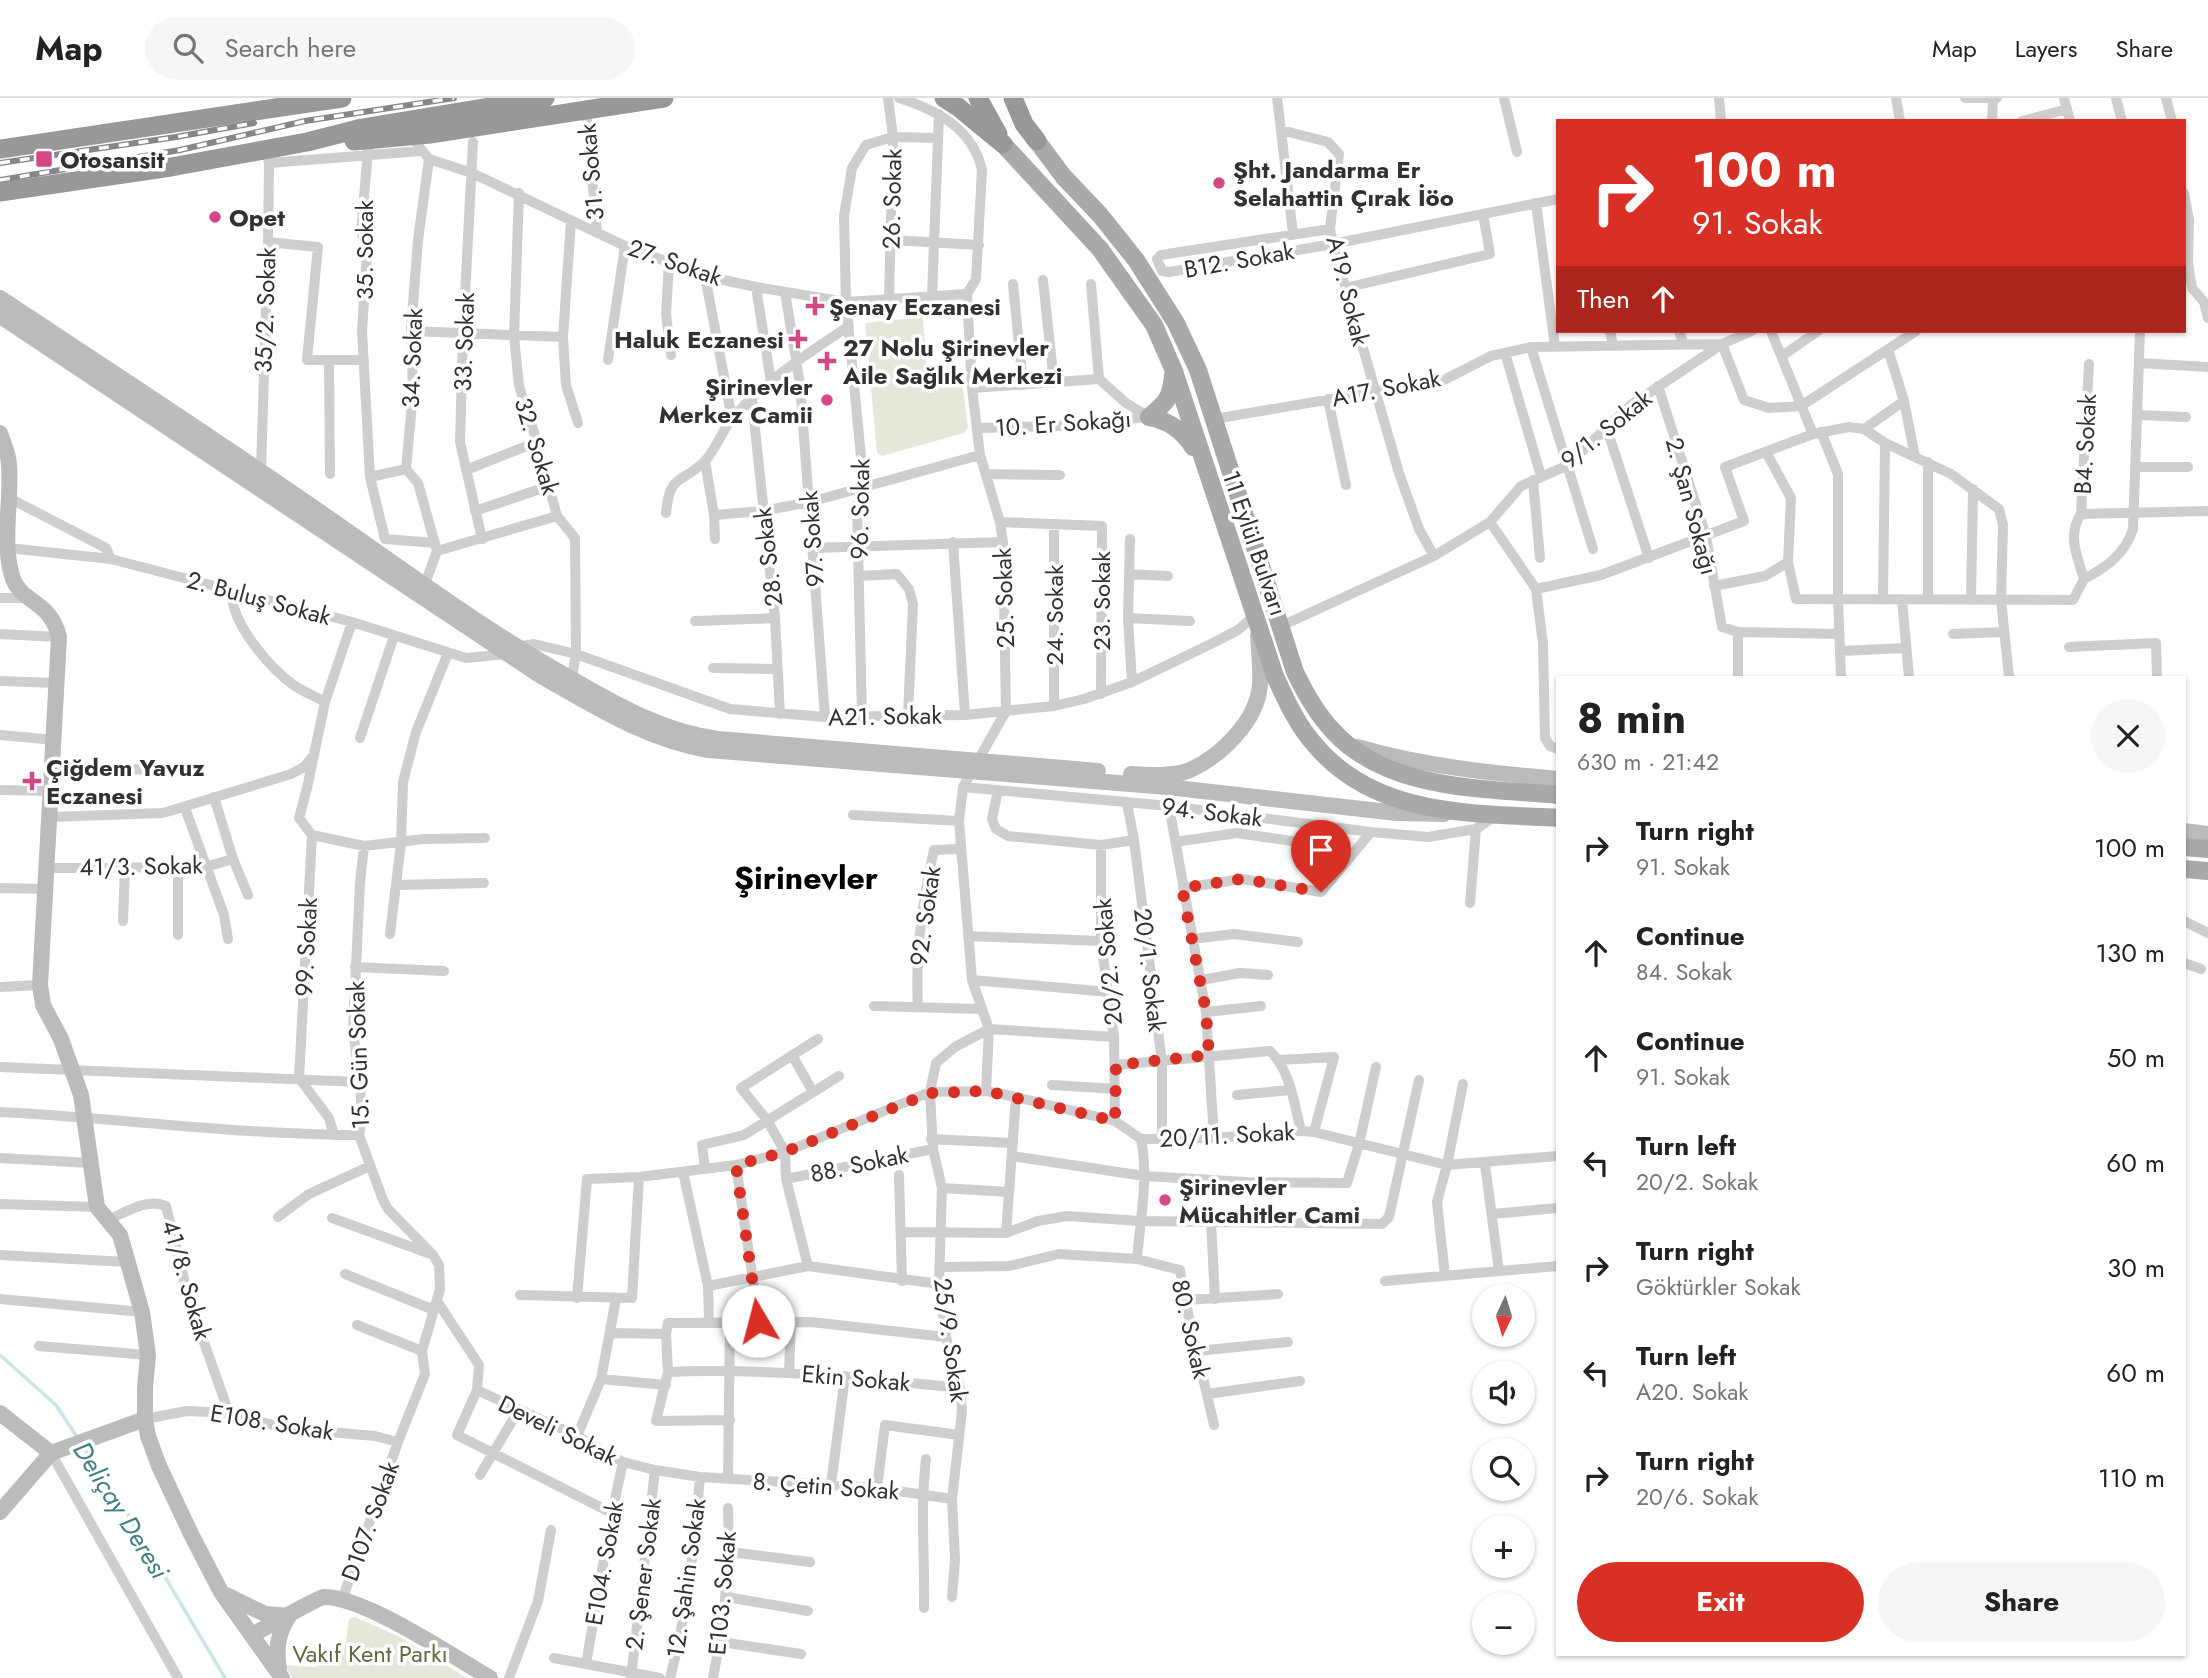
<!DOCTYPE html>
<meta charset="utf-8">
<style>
:root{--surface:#fff;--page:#f6f6f6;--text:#222;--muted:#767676;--line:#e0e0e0;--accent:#d93025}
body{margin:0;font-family:Jost,sans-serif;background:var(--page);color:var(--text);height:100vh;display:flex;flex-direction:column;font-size:26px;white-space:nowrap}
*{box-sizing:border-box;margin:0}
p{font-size:23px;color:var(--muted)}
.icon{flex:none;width:38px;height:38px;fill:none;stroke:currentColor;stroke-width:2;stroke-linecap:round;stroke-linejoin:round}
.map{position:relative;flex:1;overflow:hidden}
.drawer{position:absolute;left:1556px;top:578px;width:630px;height:980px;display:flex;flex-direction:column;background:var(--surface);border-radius:0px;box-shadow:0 2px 5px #0004}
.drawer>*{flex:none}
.hud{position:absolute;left:1556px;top:21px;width:630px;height:214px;border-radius:0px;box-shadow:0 2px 5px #0004;background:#d93025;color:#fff;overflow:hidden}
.needle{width:46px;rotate:184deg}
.controls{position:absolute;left:1472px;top:1186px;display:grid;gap:14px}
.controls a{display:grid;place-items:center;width:63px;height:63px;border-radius:50%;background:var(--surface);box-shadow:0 2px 5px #0004;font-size:35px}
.pin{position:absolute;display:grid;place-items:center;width:60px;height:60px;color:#fff;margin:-72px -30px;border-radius:50% 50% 50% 0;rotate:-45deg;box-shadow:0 0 7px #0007}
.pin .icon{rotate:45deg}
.me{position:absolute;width:77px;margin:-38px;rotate:352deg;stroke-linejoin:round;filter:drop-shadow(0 0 5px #0008)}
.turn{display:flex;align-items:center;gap:24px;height:147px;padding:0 21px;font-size:32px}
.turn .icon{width:91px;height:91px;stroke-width:2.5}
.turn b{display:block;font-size:49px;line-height:60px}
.then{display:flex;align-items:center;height:66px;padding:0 21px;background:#0003;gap:14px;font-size:26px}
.round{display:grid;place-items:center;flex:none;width:74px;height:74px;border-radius:37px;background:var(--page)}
.summary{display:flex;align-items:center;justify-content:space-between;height:119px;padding:0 21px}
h1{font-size:42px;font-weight:700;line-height:52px}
.cta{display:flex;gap:14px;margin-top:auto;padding:14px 21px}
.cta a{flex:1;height:80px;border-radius:42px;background:var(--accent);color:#fff;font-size:28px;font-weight:700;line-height:80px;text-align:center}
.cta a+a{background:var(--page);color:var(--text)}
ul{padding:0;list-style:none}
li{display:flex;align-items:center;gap:21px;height:105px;padding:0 21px}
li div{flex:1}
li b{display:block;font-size:26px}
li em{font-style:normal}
header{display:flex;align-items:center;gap:42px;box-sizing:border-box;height:98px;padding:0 35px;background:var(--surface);border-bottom:2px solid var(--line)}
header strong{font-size:33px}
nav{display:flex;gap:38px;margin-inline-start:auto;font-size:24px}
.search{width:490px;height:63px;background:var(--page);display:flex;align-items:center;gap:18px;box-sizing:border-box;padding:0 24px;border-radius:38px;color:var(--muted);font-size:26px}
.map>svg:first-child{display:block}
.green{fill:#e6e7db}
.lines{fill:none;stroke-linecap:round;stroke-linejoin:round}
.stream{stroke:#cbe5e6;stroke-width:3.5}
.street{stroke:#cecece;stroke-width:10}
.secondary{stroke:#bbb;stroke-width:16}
.primary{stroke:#a9a9a9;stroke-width:18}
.highway{stroke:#989898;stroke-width:19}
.rail-casing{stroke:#868686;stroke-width:6}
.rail{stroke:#fff;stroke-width:3.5;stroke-dasharray:10;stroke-linecap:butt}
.route{stroke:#d93025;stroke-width:12;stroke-dasharray:0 21.6}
.poi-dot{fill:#d44886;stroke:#fff;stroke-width:2.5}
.labels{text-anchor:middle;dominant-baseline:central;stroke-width:7;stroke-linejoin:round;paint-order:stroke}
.poi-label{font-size:24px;font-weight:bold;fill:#313131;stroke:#fff;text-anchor:start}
.street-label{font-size:24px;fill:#313131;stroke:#fff}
.park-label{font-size:24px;fill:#636943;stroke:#fff}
.water-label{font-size:26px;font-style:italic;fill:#427f80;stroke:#fff}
.district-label{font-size:32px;font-weight:bold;fill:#000;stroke:#fff}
</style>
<header>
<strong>Map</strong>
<div class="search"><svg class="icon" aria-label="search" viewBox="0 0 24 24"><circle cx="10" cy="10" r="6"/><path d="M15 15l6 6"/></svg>Search here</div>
<nav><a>Map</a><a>Layers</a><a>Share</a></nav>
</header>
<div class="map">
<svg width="2208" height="1580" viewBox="0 0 2208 1580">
<rect width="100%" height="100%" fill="#fff"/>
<path class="green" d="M923,219l4,59 34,-3 7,54 -4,6 -82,23 -5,-3 -12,-130z
M355,1519l43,19 69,42h-175l-7,-13 31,2 29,-19 4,-29z"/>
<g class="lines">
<path class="stream" d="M0,1257l56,50 21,32
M83,1348l41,62 101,170"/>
<path class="street" d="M888,0l5,39 -4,163
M899,0c38,12 74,31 83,72l-6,109 -9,15 5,94 8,67 20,67 3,20 3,169 -43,76 -4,34 13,159 17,49 -3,62
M1277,0l4,32 47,12 11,12 -9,75 3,15 66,229 20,56 15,27
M1504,0l13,54
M1719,0l2,23
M1896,0l4,23
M1965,0h32
M2064,0l6,23
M2116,0l6,23
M2166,0l6,23
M586,13l11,122
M1992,23l1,-21
M2022,23l45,-12
M1281,32l12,104
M411,38l18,23 43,14 153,73 80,30 51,11 90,15 121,-8
M369,42l-8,91 6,23 -5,77 8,146 36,-8
M473,44l-10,192 -3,108 22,97
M429,61l-11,81 -7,91 2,62 -7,76 12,14 19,68
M269,65l152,-12
M519,95l-5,143 5,50 18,56 20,74 18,22 1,116 -5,28
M2184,95l5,27 -1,43 4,25 12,14 4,16
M1536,105l19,144
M571,122l-8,117 3,48 12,38
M1330,131l-169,26 -4,4 5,12 7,1 164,-28 225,-45
M891,142l88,5
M268,144l50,5 -11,113h57
M669,165l-3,51 5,41
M705,178l27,143
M1043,182l11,103
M1013,186l10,101
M1091,186l8,95
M756,189l15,95
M1345,190l145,-34 -7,-40
M785,194l15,92 25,333
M932,198l7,-182
M411,233l152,6
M1610,233l3,15
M1679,233l5,14
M1771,233l42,103
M1531,249l62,202
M1888,251l16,52 11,56
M1505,255l36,123
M1782,258l36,-25
M329,262l1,114
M608,262l17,-114
M2139,265l69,4
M1658,288l48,150 16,91 16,5 101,2
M972,290l127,-9 27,24 23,14
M1328,301l18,86
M752,302l23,218 5,96
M2137,317l49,2
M1214,321l230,-39 47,-24 40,-9 191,-3 22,56 25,8 32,-2 115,-75
M977,330l82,-2 89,-9
M1607,331l42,129
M1864,331l40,-28
M1821,334l17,42v125l3,78
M1766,354l25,46 -3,64 8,37 277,1 11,-21c-7,-23 -17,-44 -3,-65
M705,363l9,54 1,24
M1928,364v138
M2135,369h53
M466,372l71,-28
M261,373l7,-229 1,-79 -3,-14
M986,376l74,1
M370,379l15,62 50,4
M1533,382l7,78
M9,400l97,50 5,11
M475,413l74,-25
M666,415c4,-41 15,-28 39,-52 11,-12 16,-28 26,-41 29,-36 79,-68 118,-94
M2081,416l8,-150
M2081,416l127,-3
M714,417l48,-4 48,-9 170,-47
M1000,424l102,4 -1,168
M1490,424l46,67 7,55 2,94 5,8 8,3
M1054,426v182
M1130,441l-2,79 4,64
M953,444l12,173
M8,450l103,11 241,63 114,36 41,-4 10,-7 17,-3 42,10 154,55 95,8 140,-2 89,-9 30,-7 48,-17 83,-40 23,-12 16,-14
M813,450l190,-6
M1129,476l39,2
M859,478l38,-2 12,15 4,15 -5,111
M2084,481c23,-12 41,-25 49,-50l7,-198
M425,486l12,-33 120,-35
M1714,488l51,-10 23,-14
M1536,491l65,-14 143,-54 -19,-54 88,-33 36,-7 15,2 21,14 66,31 48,35 4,16 -2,75 8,77
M232,492c-3,31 38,79 63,96 9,6 20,10 30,16
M0,500h29
M1883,502l2,-157
M1902,502l7,77
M1971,502l2,-111
M1128,520l62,3
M695,523l80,-3
M1279,529l155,-71 56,-34 31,-36 45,-20 65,-61 91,-61 30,-13
M0,536l59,3
M1953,536l50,-2
M2069,549l87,-4 1,34
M1840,553l66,-3
M713,570l65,1
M1738,579v-45
M0,583l58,2
M862,618l-5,-210 7,-18 -18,-186 -2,-86 8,-48 14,-23 27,-8 45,1
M0,637l55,5
M360,640l34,-102
M53,667l96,5
M963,689l206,19 202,26 57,5 48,-8 19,-13
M0,692l52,1
M998,692l-6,29 4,10 12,7 93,9 33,-5
M214,699l19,62 15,36
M1127,705l7,37 28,222v76
M1169,708l37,206 8,126
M185,710l39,107 4,24
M853,717l106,6
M51,719l112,-4 128,-39 13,-7 9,-11
M312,737l52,11 60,-7 61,-1
M1175,744l62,-9 55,8
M1101,747v96l13,96 1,84
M178,769v68
M47,770l158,-1 28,-8
M396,787l88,-2
M0,790l46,1
M1183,790l59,-9 79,13 50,-60
M1470,805l6,-74
M123,823l2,-54
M2184,823l24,12
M390,836l11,-91 2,-61 13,-50 32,-79
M968,838l133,5
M1192,841l42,-5 64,8
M2184,865l17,6
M355,869l89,4
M972,882l137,12
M1201,882l39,-7 28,2
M0,889l40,-2
M874,908l108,3
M918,909c-3,-52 4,-105 16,-157l26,-1
M1206,914l55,-6
M989,931l125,8
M792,957l21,37
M1279,962l55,-3 -20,75
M1116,967l154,-14c21,20 24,53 31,80
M0,969l360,15
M1052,987l64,4
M1237,997l53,-5
M0,1014c120,6 239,23 359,23
M334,1037l-5,-17 -30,-40 13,-243 -13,-17 8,-30 18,-86 27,-80
M931,1041l82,4
M1141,1041l73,-1 87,-7 13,1 133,33 111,-9
M1141,1041c8,39 -1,81 -4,120l43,11 5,30 29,125
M1012,1058l132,20 103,6 100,1 12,-39 17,-77
M0,1060l91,5
M1485,1066l14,107
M736,1067l23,156
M705,1071l-3,-24 42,-10 95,-59
M683,1074l25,114 1,36
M899,1077l3,106
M786,1081l147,-30
M942,1090l67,4
M0,1106l97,3
M1492,1116l66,-6
M278,1119l31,-23 61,-28
M332,1120l96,35
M109,1121c18,-7 38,-21 57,-13l23,94 40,113
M1211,1124l4,77
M901,1134l105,1 32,-12 29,-5 73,5 242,3 7,-7 30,-137
M1006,1135l10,-136
M0,1157l127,7
M808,1168l-22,-87 -1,-27 -18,-32 -26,-32 77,-49
M941,1169l68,-1 50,-12 78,5
M345,1176l89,36
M1445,1178l-8,-74 10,-37 16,-81
M1385,1183l173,-15
M708,1188l100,-20 131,18
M520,1197l112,3 7,-121
M577,1200l10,-119 52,-2 97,-12 49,-13 145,-60 56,-1 30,6 99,24 26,18
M0,1201l142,13
M1185,1202l93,-6
M437,1203l42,64 -2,25 100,46 46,26 32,8 45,7 177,11 75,11
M357,1227l65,26
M611,1235l55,1 2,-11 143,-1 135,15
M666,1236l2,38 -12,49 74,-1
M39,1248l109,9
M1197,1253l91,-9
M668,1274c98,-4 194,6 292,16
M789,1275l2,-50
M601,1281l65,6
M477,1292l-20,45 155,78
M1207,1296l93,-13
M145,1321l42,-8 42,2 55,15 91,8 23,6
M577,1338l24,-57 15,-80
M51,1355l127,225
M480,1377l38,-64
M728,1381l2,-157
M831,1387l14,-109
M877,1390l8,-63 74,10
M730,1454l80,10
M727,1499l81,14
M952,1499l3,-37 -3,-61 10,-88 -2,-23 -14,-51 -7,-53 3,-96 -9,-39 -3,-57 6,-29 19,-16 34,-18
M342,1502l56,-158 27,-68 -3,-23 18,-62 -1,-24 -6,-10 -45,-46 -5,-9 -24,-65 3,-16 -2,-37 -7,-52 7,-147 4,-37
M924,1510c1,-50 -4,-99 2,-149
M721,1544l80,12
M554,1560l106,20
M586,1566l26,-151 11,-51
M509,1580l29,-77 13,-71
M631,1580l24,-208
M670,1580c18,-67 24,-132 30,-201
M713,1580c12,-57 17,-112 15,-170"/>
<path class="secondary" d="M0,200c110,73 221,145 330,221 81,56 160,115 247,163 45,26 89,50 141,57l380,32
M0,218l541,360c53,30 106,64 167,74l459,37 230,26 47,1
M0,335c3,10 9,21 9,32 3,36 -8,78 4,114 9,24 38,22 46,58l-19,348 3,20 18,34 20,56 16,112 23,28 22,77 6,43 -3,33v31l3,17 11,30 32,68 30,58 61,86
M1357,649c65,19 133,26 201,32
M1131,676c17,1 42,3 59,-4 31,-14 67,-49 70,-85 1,-16 -1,-33 -2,-49
M2184,733l24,3
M0,1315l51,40
M0,1414l51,-59 94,-34
M226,1497l39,19 24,2
M252,1537c12,-6 64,-37 72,-38 39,-1 130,60 166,81
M279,1572c-3,-21 -2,-36 10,-54"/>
<path class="primary" d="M1037,43l26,35 37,39 36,45 40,63 22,47 97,302c10,21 22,42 38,59 55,60 150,57 225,64
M1003,46l97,105 54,76 20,46 101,305c11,24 22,49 40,69 61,72 156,68 243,73
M1149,319c20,4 33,13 44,30
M1149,319c18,-15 22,-19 24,-42
M2184,749l24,2
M2184,771l24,2"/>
<path class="highway" d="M944,0l14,9 45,37
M978,0l20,36
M1013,0l11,26 13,17
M354,43l76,-7 234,-36
M0,51l342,-51
M0,94l171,-25 136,-25 55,-14 183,-30"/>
<g class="rail-casing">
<path id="rail" d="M0,65l176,-26 78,-14
M0,82l180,-30 125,-29 149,-23"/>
</g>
<use href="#rail" class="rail"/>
</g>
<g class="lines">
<path class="route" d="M758,1223l-22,-156 49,-13 145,-59 56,-2 129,30 1,-56 93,-10 -3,-43 -24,-124 60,-9 79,13"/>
</g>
<g class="poi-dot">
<rect x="35" y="52" width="18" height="18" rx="3.5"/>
<circle cx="1219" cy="85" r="7"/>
<circle cx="215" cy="119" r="7"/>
<path d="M811.5 197.5h7v7h7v7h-7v7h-7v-7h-7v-7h7z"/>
<path d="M794.5 230.5h7v7h7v7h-7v7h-7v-7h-7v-7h7z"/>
<path d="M823.5 252.5h7v7h7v7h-7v7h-7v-7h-7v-7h7z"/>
<circle cx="827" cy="302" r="7"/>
<path d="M28.5 672.5h7v7h7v7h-7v7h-7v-7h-7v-7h7z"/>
<circle cx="1165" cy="1102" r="7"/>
</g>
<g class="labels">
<g class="poi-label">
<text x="60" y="61">Otosansit</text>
<text x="1233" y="71">Şht. Jandarma Er<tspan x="1233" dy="28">Selahattin Çırak İöo</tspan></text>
<text x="229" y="119">Opet</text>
<text x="829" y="208">Şenay Eczanesi</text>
<text x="784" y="241" text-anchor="end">Haluk Eczanesi</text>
<text x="843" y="249">27 Nolu Şirinevler<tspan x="843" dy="28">Aile Sağlık Merkezi</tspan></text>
<text x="813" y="288" text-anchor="end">Şirinevler<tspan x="813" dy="28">Merkez Camii</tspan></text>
<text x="46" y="669">Çiğdem Yavuz<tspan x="46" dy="28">Eczanesi</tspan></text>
<text x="1179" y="1088">Şirinevler<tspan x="1179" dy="28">Mücahitler Cami</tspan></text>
</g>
<g class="street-label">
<text transform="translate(591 74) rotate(-95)">31. Sokak</text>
<text transform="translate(892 101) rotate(-89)">26. Sokak</text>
<text transform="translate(364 152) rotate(-90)">35. Sokak</text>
<text transform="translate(1239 162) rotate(-10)">B12. Sokak</text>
<text transform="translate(675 164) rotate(19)">27. Sokak</text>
<text transform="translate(1348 193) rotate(76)">A19. Sokak</text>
<text transform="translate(265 212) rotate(-88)">35/2. Sokak</text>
<text transform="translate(464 244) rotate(-88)">33. Sokak</text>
<text transform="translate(412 260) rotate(-88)">34. Sokak</text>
<text transform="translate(1386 290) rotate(-11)">A17. Sokak</text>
<text transform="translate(1063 325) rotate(-4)">10. Er Sokağı</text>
<text transform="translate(1606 331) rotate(-39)">9/1. Sokak</text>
<text transform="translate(2085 346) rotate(-87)">B4. Sokak</text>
<text transform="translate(537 348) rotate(73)">32. Sokak</text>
<text transform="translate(1692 408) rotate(75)">2. Şan Sokağı</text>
<text transform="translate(860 411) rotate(-89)">96. Sokak</text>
<text transform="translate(812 441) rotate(-94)">97. Sokak</text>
<text transform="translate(1255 445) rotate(71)">11 Eylül Bulvarı</text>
<text transform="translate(768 459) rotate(-97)">28. Sokak</text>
<text transform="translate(259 500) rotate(15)">2. Buluş Sokak</text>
<text transform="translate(1004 500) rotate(-92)">25. Sokak</text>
<text transform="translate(1101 503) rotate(-90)">23. Sokak</text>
<text transform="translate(1054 517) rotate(-90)">24. Sokak</text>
<text transform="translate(885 618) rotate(-1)">A21. Sokak</text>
<text transform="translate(1212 714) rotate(7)">94. Sokak</text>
<text transform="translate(141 768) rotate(-1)">41/3. Sokak</text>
<text transform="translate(925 818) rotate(-82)">92. Sokak</text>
<text transform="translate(306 849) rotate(-87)">99. Sokak</text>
<text transform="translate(1108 864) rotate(-95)">20/2. Sokak</text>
<text transform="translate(1150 872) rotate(83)">20/1. Sokak</text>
<text transform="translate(358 957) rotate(-92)">15. Gün Sokak</text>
<text transform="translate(1227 1037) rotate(-3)">20/11. Sokak</text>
<text transform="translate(859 1066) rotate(-12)">88. Sokak</text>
<text transform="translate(187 1182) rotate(74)">41/8. Sokak</text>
<text transform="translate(1191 1231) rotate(77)">80. Sokak</text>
<text transform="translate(951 1242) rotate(82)">25/9. Sokak</text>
<text transform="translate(856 1280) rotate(5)">Ekin Sokak</text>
<text transform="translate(272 1324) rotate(9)">E108. Sokak</text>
<text transform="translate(558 1332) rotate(26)">Develi Sokak</text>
<text transform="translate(826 1388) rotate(4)">8. Çetin Sokak</text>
<text transform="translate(370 1423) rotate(-70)">D107. Sokak</text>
<text transform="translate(604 1465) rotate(-80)">E104. Sokak</text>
<text transform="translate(643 1476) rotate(-83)">2. Şener Sokak</text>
<text transform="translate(686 1480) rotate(-82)">12. Şahin Sokak</text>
<text transform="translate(722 1495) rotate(-85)">E103. Sokak</text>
</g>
<g class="park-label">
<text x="370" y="1555">Vakıf Kent Parkı</text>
</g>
<g class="water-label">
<text transform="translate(121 1412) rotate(58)">Deliçay Deresi</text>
</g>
<g class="district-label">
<text x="806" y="780">Şirinevler</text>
</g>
</g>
</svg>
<div class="controls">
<a><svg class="needle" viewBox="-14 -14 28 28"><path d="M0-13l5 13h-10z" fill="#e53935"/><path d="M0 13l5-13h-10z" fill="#767676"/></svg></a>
<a><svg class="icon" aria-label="sound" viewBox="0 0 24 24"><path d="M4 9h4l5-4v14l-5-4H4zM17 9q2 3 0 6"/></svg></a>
<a><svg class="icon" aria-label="search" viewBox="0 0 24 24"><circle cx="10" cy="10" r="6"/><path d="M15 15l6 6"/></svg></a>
<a>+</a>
<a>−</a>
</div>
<div class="pin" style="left:1321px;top:794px;background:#d93025"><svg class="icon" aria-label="arrive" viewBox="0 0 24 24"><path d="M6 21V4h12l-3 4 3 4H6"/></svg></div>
<svg class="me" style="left:758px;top:1223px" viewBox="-20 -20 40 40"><circle r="19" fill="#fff"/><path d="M0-13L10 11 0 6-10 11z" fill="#d93025"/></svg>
<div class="hud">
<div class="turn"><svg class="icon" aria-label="right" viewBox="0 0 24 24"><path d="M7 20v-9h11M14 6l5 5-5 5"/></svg><div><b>100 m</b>91. Sokak</div></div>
<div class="then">Then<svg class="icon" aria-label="ahead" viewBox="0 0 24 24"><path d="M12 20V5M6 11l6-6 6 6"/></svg></div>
</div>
<section class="drawer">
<div class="summary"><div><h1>8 min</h1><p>630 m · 21:42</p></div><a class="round"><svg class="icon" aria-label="close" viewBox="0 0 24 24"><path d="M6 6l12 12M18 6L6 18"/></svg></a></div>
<ul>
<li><svg class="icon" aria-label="right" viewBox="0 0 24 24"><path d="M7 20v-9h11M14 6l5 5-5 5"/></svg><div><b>Turn right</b><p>91. Sokak</p></div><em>100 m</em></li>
<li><svg class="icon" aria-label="ahead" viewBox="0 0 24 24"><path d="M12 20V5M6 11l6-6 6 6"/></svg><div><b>Continue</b><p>84. Sokak</p></div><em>130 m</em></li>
<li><svg class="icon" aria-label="ahead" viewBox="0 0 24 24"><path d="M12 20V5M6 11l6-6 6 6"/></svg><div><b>Continue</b><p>91. Sokak</p></div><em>50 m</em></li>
<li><svg class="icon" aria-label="left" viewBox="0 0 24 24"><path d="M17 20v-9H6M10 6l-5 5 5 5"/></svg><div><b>Turn left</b><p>20/2. Sokak</p></div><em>60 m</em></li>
<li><svg class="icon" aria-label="right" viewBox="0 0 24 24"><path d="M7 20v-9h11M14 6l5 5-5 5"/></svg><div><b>Turn right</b><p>Göktürkler Sokak</p></div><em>30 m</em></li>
<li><svg class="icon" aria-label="left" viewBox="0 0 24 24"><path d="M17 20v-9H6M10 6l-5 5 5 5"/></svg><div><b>Turn left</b><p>A20. Sokak</p></div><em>60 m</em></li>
<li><svg class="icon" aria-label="right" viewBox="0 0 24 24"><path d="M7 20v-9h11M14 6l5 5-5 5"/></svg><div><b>Turn right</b><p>20/6. Sokak</p></div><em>110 m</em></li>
</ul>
<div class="cta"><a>Exit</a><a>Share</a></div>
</section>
</div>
